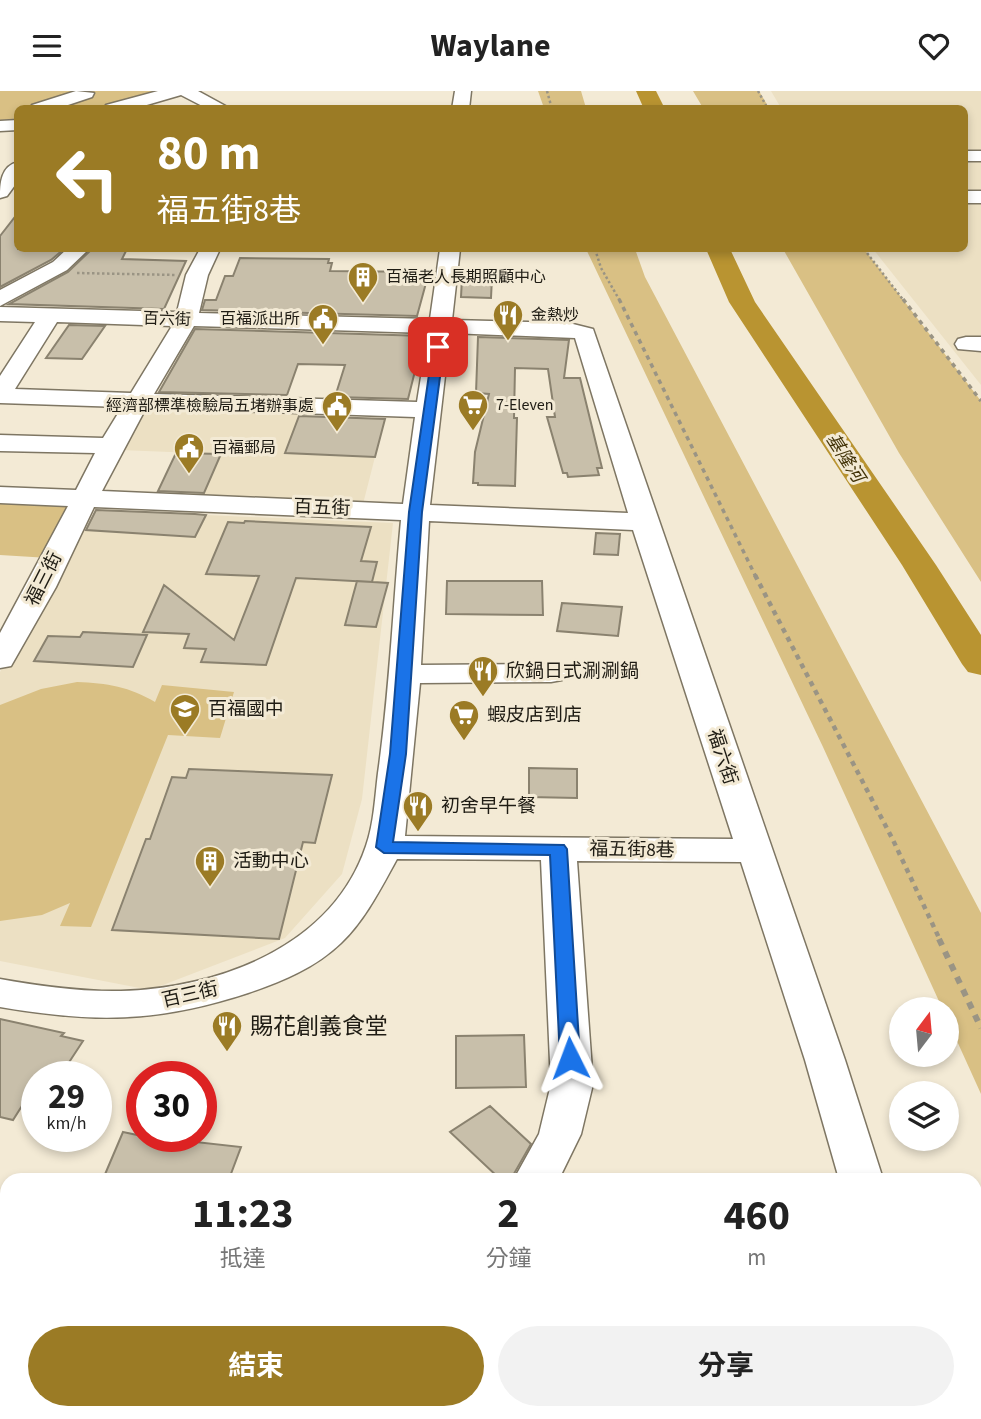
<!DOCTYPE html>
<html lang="zh-TW">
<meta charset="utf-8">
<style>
:root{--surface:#fff;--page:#f2f2f2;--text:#222;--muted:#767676;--accent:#9b7b25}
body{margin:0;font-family:"Source Sans 3","Noto Sans TC",sans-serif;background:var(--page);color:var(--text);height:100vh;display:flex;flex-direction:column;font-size:26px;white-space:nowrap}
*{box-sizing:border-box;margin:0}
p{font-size:23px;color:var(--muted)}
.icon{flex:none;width:38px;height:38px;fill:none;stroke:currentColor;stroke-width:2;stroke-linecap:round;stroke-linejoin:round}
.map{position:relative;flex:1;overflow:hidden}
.sheet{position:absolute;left:0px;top:1082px;width:982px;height:247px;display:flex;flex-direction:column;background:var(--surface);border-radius:21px 21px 0 0;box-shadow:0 4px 10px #0003}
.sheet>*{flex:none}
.top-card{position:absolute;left:14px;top:14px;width:954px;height:147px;border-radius:10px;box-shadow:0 4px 10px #0003;background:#9b7b25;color:#fff;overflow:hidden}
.needle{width:46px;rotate:16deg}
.controls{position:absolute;left:889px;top:906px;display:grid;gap:14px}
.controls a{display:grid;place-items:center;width:70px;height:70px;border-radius:50%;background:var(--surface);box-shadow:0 4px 10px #0003;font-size:35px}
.speed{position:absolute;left:21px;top:970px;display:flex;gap:14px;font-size:35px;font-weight:700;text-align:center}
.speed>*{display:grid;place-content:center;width:91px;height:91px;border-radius:50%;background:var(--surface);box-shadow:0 4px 10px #0003;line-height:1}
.speed small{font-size:18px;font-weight:400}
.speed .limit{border:10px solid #d22;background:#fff;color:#111}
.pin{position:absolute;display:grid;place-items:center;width:60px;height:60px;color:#fff;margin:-30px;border-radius:14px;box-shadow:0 4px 10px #0006}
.me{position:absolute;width:77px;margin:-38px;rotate:357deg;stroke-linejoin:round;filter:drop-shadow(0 0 5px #0008)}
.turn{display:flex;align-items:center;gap:24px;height:147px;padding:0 28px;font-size:32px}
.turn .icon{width:91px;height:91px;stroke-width:2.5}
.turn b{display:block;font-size:49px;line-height:60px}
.eta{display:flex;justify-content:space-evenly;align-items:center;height:119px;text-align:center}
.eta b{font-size:42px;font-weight:700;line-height:49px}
.primary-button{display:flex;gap:14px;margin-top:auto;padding:14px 28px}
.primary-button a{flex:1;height:80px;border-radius:42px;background:var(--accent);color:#fff;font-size:28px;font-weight:700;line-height:80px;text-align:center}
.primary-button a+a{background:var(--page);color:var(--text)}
header{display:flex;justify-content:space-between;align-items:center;height:91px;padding:0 28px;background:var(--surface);font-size:32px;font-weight:700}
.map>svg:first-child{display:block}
.built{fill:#ece0c3}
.green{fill:#d9c084}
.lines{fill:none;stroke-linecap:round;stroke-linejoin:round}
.river{fill:#b99431;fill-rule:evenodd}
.building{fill:#c8bfaa;stroke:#8a826f;stroke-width:2}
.minor-casing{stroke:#7e7663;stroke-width:3}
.path-far3{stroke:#9a9484;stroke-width:2.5;stroke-dasharray:2.5 2.5;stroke-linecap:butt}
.path-far2{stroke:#9a9484;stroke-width:3.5;stroke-dasharray:4.5 4.5;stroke-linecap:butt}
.path-far1{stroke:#9a9484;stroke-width:4.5;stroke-dasharray:5 5;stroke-linecap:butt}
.path{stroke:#9a9484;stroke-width:6;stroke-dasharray:7 7;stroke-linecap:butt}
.minor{fill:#fff;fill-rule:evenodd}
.route{fill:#1a73e8;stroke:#114b97;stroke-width:2}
.labels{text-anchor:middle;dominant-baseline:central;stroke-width:6;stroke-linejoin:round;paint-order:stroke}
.far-poi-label{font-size:16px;fill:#1f1c14;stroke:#f3ead5;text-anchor:start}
.far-street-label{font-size:16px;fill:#1f1c14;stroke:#f3ead5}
.far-water-label{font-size:18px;font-style:italic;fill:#433409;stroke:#f3ead5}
.street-label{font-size:19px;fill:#1f1c14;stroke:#f3ead5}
.poi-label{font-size:19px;fill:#1f1c14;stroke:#f3ead5;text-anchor:start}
.near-poi-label{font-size:23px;fill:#1f1c14;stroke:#f3ead5;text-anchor:start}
</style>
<header><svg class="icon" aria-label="menu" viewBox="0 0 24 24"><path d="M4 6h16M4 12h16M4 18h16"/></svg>Waylane<svg class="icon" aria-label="heart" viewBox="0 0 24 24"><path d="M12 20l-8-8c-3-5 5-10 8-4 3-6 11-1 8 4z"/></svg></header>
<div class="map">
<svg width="981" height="1328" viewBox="0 0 981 1328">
<rect width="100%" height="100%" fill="#f3ead5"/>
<path class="built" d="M771,0h210v294l-108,-136h91v-140l-183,-1z
M147,315l154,3 -15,44 89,4 -12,47 -160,-7 17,-43 -100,-4z
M206,424l187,8 -31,276 -20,75 -57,64 -135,52 -150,-29v-289l82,-142 113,7z"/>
<path class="green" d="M0,0h168l-71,17 -79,1 -1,12 -17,1z
M538,0h43l5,17h-42z
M693,0h66l10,17h-66z
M586,158h49l10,28 336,636v181l-34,-75v-9h-4l-120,-263z
M783,158h81l117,152v181l-82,-129z
M0,404l84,3 -35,60 -49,-3z
M77,591c30,1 53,5 78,20l7,-17 72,7 -14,46 -52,-3 -77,192 -31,-1 10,-23 -28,12 -42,6v-216l41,-16z
M981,1245v83h-89l7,-7h76v-70z
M262,1321h194l1,7h-195z"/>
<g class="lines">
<path class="river" d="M636,0h20l9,18h-21z
M706,158h24l25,53 181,263 45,70v40l-13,-3 -6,-8 -60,-99 -173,-263z"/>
</g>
<path class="building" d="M18,122v36h46l-13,11 -51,27v-51z
M92,158h35l-5,10 64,2 -22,48 -155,-5 59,-32z
M240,167l89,1 -1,4h4l-2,8 99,1 -12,44 -215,-6 3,-10h11l9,-24h8z
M462,186h30l-1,21 -30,-1z
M69,234l36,1 -23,33 -36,-1z
M195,238l230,7 -5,31h-4l-8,32 -73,-2 10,-32 -47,-1 -11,31 -128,-3z
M478,246l91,3 -5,38h16l22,90h-5l2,7 -31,2 -1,-4h-4l-16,-56h8l-7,-48 -33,-1 -1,50h3l-2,68 -37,-1v-2h-5l2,-31 14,-58 -13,-1z
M299,325l86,3 -10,38 -90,-4z
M176,362l45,1 -17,39 -46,-2z
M96,419l99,4 11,1 -11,22 -109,-7z
M245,430l126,6 -10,34 16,1 -5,20 -76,-4 -30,87 -65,-3 5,-13 -22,-1 5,-14 -46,-2 21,-47 70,55 25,-64 -53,-2 22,-52 16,1z
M596,442l24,1 -2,21 -24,-1z
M357,490l31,2 -12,44 -31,-2z
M447,490h95l1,34 -97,-1z
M562,512l60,4 -4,29 -61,-5z
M83,541l64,3 -14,32 -99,-6 14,-25 32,1z
M529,677l48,1v29l-48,-1z
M189,678l143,6 -17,68 -12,-1 -24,97 -167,-9 34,-91h4l22,-62 14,1z
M0,928l64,14 -3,3 22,5 -23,35h-23v6l-24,38 -13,-3z
M524,944l2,52 -70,1v-52z
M490,1015l41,38 -20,35h-11l-50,-47z
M123,1041l19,4 99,11 -12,32h-126z"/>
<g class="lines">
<g class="minor-casing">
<path id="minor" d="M76,0l18,2 -2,4 -36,12h-26l2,-4z
M158,0h40l33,18h-23l-27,-14 -48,14h-29l2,-4z
M455,0h16l-2,18h-17z
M18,29v10l-18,1v-10z
M964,60h17v10h-17z
M18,71v19l-11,15 -7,2c0,-15 1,-32 18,-36z
M964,100h17v12h-17z
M67,158h22l-22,21 -67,36v-16l53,-28z
M200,158h20l-12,26 -9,38 231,6 10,-70h20l-8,71 117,3 24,6 252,731 38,119h-44l-34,-119 -64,-198 -164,-1 16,223 -12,50 -22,45h-45l25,-45 12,-50 -10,-224 -144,-1c-16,29 -32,61 -56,84 -26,25 -60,39 -93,50 -92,30 -154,30 -248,14v-28c40,7 81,13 121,12 98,-3 211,-44 245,-145 8,-23 9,-49 12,-73 12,-84 15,-168 23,-253l-307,-13 -38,80 -41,72 -4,7 -11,2v-35l68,-127 -68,-3v-16l76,3 19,-37 -95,-2v-16l103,3 19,-31 -122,-4v-27l35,-54 -35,-1v-14l177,5 9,-37zM57,231l115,4 -41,67 -116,-4zM194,235l234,7 -11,69 -263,-8zM450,242l125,5 53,175 -198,-8zM146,317l269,9 -12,87 -301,-13zM429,430l204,9 100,309 -328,-3 15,-153 131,-1 11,-2 5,-7 -5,-7 -11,-2 -130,1z
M966,246h15v14l-23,-2 -3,-5 3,-5z
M0,1142h7v38h-7z
M219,1321h50v7h-50z
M813,1321h52l-3,7h-52z"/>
</g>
<path class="path-far3" d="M547,0l5,18
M758,0l10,18
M595,158l6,19 19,33
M864,158l40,52
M77,182l100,2"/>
<path class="path-far2" d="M619,208l137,278
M903,208l78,102"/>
<path class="path-far1" d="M755,484l138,265 47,100"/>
<path class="path" d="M939,848l42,89"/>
<use href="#minor" class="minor"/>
</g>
<path class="route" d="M438,253l6,3 -22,165 -16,242 -13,88 171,3 3,4 13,209 -3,6 -7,2 -7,-2 -3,-6 -10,-203 -166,-2 -8,-6 14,-93 19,-242 24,-165z"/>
<defs>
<g id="building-pin" transform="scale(1.575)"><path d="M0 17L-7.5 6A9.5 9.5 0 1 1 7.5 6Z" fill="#9b7b25" stroke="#f3ead5"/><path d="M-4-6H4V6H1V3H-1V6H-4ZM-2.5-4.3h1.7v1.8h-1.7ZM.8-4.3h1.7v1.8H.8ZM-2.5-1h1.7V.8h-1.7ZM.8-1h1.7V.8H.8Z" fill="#fff"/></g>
<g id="restaurant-pin" transform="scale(1.575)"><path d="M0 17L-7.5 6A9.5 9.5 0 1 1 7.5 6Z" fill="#9b7b25" stroke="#f3ead5"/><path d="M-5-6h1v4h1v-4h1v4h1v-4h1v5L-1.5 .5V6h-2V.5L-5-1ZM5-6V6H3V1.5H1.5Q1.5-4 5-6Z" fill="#fff"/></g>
<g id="civic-pin" transform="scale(1.575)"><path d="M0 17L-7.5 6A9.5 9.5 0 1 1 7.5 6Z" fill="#9b7b25" stroke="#f3ead5"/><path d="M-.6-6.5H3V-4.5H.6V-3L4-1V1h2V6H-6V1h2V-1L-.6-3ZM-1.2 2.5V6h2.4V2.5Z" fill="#fff"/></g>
<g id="supermarket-pin" transform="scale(1.575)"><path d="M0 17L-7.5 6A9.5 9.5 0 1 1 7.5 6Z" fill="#9b7b25" stroke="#f3ead5"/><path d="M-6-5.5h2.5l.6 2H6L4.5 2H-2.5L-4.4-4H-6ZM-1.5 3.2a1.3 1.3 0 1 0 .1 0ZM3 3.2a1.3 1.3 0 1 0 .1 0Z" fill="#fff"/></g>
<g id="school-pin" transform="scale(1.575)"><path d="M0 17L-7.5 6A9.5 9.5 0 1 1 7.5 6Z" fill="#9b7b25" stroke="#f3ead5"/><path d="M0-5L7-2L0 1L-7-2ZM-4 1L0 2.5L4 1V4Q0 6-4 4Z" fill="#fff"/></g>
</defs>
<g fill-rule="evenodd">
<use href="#building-pin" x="363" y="186"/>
<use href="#restaurant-pin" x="508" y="224"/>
<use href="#civic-pin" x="323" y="228"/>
<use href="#supermarket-pin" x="473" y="314"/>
<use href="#civic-pin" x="337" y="315"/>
<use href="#civic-pin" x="189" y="357"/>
<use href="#restaurant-pin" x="483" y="580"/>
<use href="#school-pin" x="185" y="618"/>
<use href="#supermarket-pin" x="464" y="624"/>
<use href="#restaurant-pin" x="418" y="715"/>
<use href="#building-pin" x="210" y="770"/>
<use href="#restaurant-pin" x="227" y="935"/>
</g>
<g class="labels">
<g class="far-poi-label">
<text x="386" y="186">百福老人長期照顧中心</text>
<text x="531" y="224">金熱炒</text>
<text x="300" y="228" text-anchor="end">百福派出所</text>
<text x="496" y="314">7-Eleven</text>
<text x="314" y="315" text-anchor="end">經濟部標準檢驗局五堵辦事處</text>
<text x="212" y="357">百福郵局</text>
</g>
<g class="far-street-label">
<text transform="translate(167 228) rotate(2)">百六街</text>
</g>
<g class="far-water-label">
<text transform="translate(845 367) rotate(57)">基隆河</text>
</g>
<g class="street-label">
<text transform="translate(322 417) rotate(2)">百五街</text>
<text transform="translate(44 488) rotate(-63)">福三街</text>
<text transform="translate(722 666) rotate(72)">福六街</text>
<text transform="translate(632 759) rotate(1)">福五街8巷</text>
<text transform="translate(190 904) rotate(-13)">百三街</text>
</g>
<g class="poi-label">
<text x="506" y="580">欣鍋日式涮涮鍋</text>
<text x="208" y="618">百福國中</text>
<text x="487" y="624">蝦皮店到店</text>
<text x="441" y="715">初舍早午餐</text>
<text x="233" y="770">活動中心</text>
</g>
<g class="near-poi-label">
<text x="250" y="935">賜花創義食堂</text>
</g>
</g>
</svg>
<div class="controls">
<a><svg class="needle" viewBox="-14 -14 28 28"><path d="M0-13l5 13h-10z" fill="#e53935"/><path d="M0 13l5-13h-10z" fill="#767676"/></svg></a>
<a><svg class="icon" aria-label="layers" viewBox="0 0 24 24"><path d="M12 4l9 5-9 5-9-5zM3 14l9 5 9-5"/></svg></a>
</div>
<div class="speed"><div>29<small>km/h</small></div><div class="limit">30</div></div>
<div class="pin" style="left:438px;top:256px;background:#d93025"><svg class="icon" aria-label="arrive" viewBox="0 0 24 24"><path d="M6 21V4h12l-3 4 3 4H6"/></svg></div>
<svg class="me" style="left:570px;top:967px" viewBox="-20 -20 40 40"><path d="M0-17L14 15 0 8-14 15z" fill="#1a73e8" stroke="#fff" stroke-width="4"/></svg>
<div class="top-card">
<div class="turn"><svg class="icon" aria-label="left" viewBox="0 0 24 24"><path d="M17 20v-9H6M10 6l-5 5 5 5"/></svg><div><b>80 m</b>福五街8巷</div></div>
</div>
<section class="sheet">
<div class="eta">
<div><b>11:23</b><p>抵達</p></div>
<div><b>2</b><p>分鐘</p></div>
<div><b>460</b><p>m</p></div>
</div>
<div class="primary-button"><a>結束</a><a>分享</a></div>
</section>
</div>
